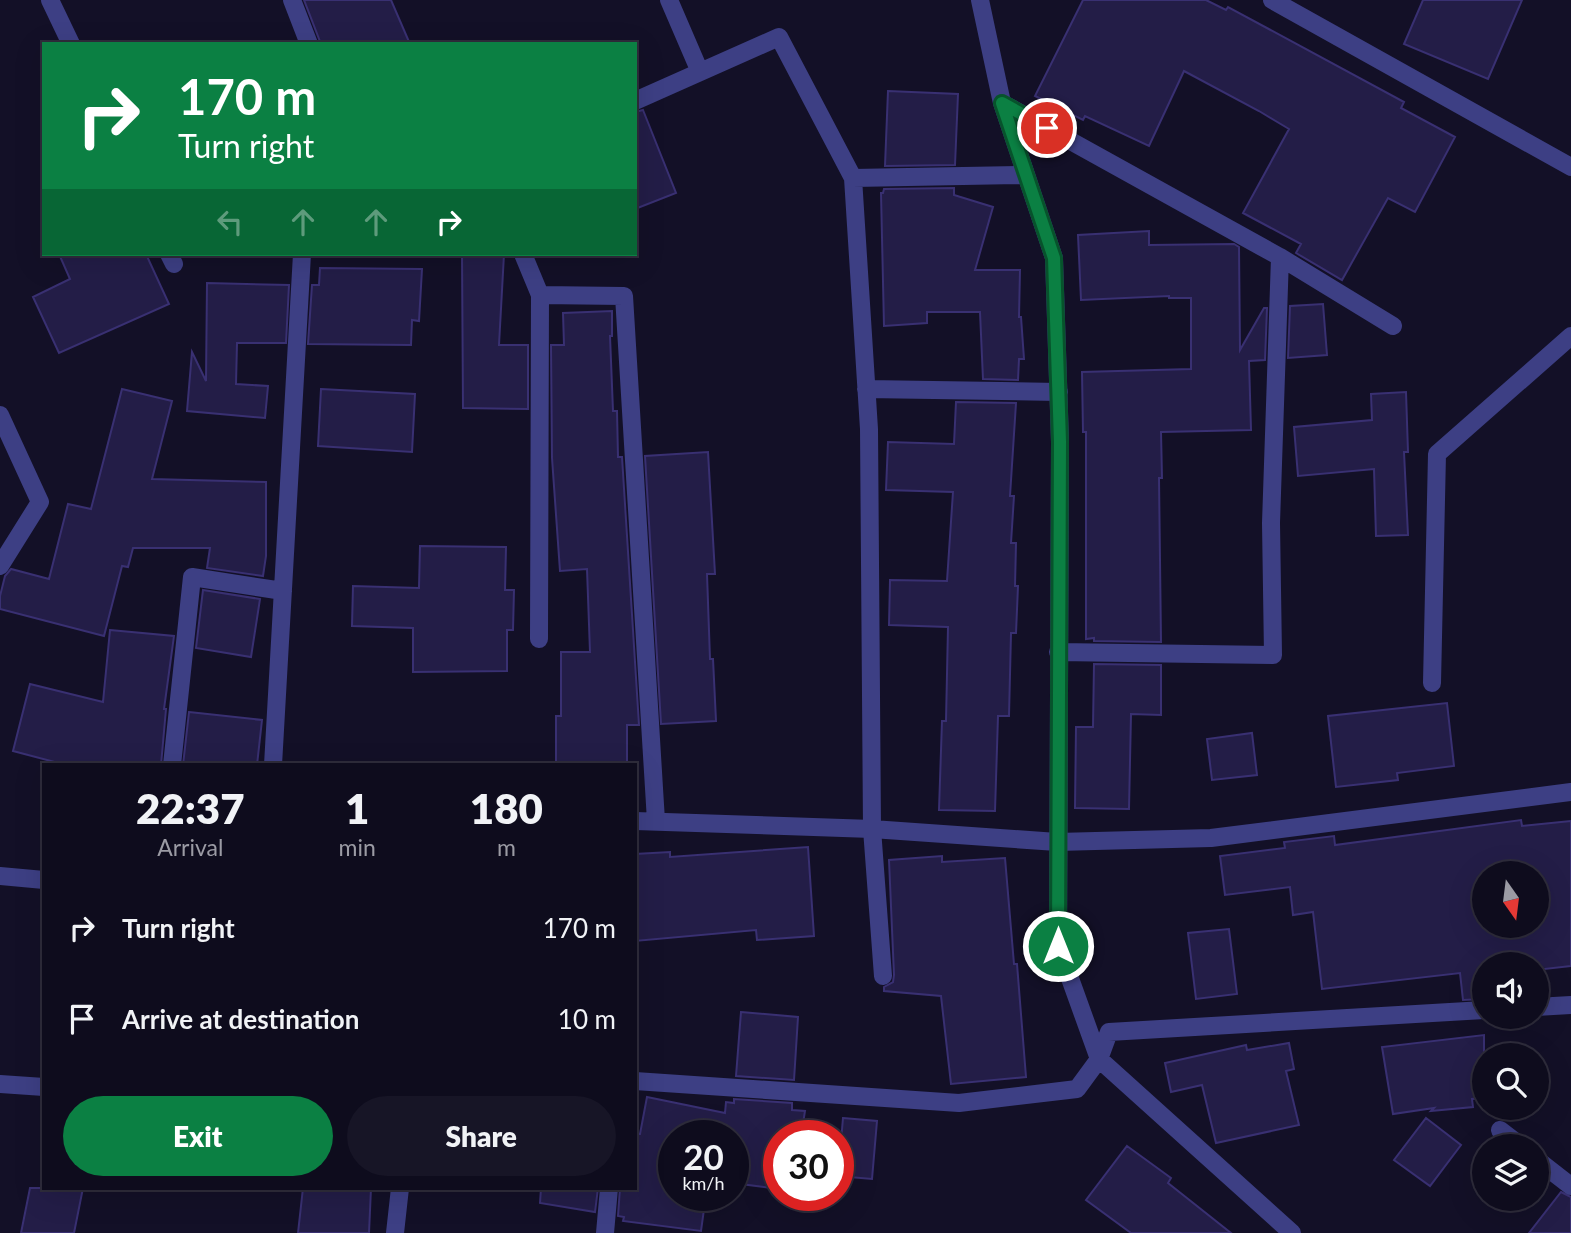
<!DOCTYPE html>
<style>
:root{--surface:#0e0c1d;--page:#171526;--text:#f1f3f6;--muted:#9b9ba4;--line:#2e2c3b;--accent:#0b8043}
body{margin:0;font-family:Lato,sans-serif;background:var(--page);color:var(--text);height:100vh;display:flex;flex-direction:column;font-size:26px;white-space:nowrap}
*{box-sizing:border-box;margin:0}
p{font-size:23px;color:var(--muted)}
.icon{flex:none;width:38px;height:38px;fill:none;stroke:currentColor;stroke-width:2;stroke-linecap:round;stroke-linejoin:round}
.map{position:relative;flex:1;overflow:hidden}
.drawer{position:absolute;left:42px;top:763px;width:595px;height:427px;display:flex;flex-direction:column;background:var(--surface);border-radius:0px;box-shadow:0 7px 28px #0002,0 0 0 2px var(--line)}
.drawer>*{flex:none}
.top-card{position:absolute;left:42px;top:42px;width:595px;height:214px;border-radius:0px;box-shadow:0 7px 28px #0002,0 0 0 2px var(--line);background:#0b8043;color:#fff;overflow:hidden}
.needle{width:46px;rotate:166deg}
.buttons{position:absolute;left:1472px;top:861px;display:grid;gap:14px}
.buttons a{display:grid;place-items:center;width:77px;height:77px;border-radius:50%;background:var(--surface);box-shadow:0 7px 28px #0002,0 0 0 2px var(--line);font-size:35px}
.speed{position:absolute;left:658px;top:1120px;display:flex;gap:14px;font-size:35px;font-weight:700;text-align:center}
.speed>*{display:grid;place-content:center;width:91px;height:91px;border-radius:50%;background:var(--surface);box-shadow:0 7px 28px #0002,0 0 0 2px var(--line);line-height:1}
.speed small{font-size:18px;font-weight:400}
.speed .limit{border:10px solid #d22;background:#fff;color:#111}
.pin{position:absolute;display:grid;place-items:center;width:60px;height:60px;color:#fff;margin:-30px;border:4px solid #fff;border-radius:50%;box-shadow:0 2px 7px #0007}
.me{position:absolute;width:77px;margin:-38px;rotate:0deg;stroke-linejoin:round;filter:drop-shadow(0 0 5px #0008)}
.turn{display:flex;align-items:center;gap:24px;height:147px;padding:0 21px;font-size:32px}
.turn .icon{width:91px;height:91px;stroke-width:2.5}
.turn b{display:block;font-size:49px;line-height:60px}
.lanes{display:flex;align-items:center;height:66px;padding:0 21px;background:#0003;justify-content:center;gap:35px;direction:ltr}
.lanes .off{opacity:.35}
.eta{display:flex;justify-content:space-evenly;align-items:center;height:119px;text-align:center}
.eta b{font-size:42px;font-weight:800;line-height:49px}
.action{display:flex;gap:14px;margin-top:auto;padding:14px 21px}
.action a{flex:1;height:80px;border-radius:42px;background:var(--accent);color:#fff;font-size:28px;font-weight:800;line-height:80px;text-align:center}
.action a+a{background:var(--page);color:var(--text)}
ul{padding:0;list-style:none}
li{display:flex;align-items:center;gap:21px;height:91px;padding:0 21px}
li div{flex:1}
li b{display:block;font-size:26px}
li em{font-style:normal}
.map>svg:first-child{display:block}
.building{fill:#231d47;stroke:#393072;stroke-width:2;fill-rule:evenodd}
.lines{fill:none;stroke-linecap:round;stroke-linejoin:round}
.street{stroke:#3d3f84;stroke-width:18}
.route-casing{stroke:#07532c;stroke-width:18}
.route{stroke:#0b8043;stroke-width:12}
</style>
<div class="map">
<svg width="1571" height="1233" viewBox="0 0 1571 1233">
<rect width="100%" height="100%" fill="#131027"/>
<path class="building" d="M304,0h87l19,44h-89z
M1083,0h123l20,10 2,-3 176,95 -3,6 54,29 -40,75 -27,-14 -46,82 -46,-27 5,-9 -58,-31 46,-84 -30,-18 -75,-40 -35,75 -64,-30 -2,4 -48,-24z
M1423,0h99l-34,79 -84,-35z
M888,91l70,3 -3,71 -70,1z
M643,110l33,83 -41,16v-97z
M954,188v7l39,12 -18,63h45l-1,47h2l3,42h-5l-1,21 -35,-1 -3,-67h-53v11l-43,3 -3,-133h2l1,-4z
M1149,231v14l85,-1 5,3 1,103 24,-42h3l-2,52 -16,1 2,69 -90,2 1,46h-3l2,164 -67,-1v-3l-8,1v-207h-3l-1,-60 109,-3v-71h-22v-2l-88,4 -3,-65z
M59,254h87l23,50 -110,49 -26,-56 37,-18z
M462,254h42l-5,91h29v64l-65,-1z
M320,268l102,1 -3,52 -7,-1 -1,25 -103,-1 4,-59h7z
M207,283l82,2 -3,58h-49l-1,41 32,2 -3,32 -78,-7 5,-59 14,29z
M1323,304l4,51 -39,3 2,-52z
M612,311v25h-2l3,75h4l1,46h4l17,268h-12v40h-71v-49h5v-64h29l-3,-83 -27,2 -8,-113 -1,-113h13l-1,-32z
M122,389l50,12 -20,78 114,3v74l-3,20 -56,-8 3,-20h-77l-5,19 -6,-1 -18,70 -104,-27v-13l5,-20 6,-7 38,10 19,-75 23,5z
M321,389l94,5 -3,58 -94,-6z
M1406,392l2,60h-4l4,83 -32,1 -2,-67 -76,7 -4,-49 78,-7 -1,-26z
M956,402l60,1 -6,93h4l-3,47h5l-1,43h3l-2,47h-5l-2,83h-11l-3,95 -56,-1 3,-89h4l2,-94 -59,-2 1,-45 57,1 6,-89 -67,-2 2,-48 66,2z
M708,452l7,122h-8l3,85h3l3,62 -55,3 -16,-268z
M420,546l86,1 -1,43h9l-1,40h-6v41l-94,1v-44l-61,-2 1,-40 66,2z
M203,590l57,9 -9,58 -55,-9z
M110,630l64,6 -10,73h2l-5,56h-95l-53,-14 17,-67 73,18z
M1094,664l67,1v50l-30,-1 -2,95 -54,-1 1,-81h17z
M1447,703l7,63 -57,7 1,7 -62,7 -8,-71z
M189,712l73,8 -5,45h-74z
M1252,733l5,42 -45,5 -5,-41z
M1521,820l1,6 49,-5v145l-35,4v-6h-52v35l-21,1 -3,-27 -138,16 -9,-77 -20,3 -3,-28 -65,8 -5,-39 65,-8 -1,-6 50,-6 1,9zM1484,873h52v53h-52z
M808,847l6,89 -57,4 -1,-10 -121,11v-87l35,-2v5z
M942,856v6l63,-4 9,106h3l9,113 -75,7 -10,-88 -57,-5v-4l9,-5 1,-7 -5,-115z
M1229,929l8,65 -41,5 -8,-66z
M741,1012l57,5 -4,63 -58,-4z
M1484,1035v63l-12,1 1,8 -42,4 3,-3 -41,6 -11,-67z
M1289,1043l5,26 -8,2 13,54 -83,18 -14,-58 -31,7 -6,-29 81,-18 1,5z
M647,1097l78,16 1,-11 8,1v-4l58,4v7l13,1 -4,25h-22v53l-46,-6v-47h-59v59h32l-5,36 -78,-10 1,-4 -6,-1 2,-28h15v-54h5z
M843,1118l34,3 -5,58 -34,-3z
M1426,1118l35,27 -31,41 -36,-26z
M1127,1146l44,32 -3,5 63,50h-100l-45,-33z
M30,1188h53l-9,45h-53z
M303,1188h68l-2,45h-71z
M541,1188h57l-3,24 -55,-9z
M1561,1192l10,5v36h-42z"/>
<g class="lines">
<path class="street" d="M50,0l21,44
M292,0l17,44
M669,0l31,72
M980,0l22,103 52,155 6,184 -2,503 41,114
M1272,0l299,167
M635,101l144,-64 74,141 16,251 3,400 11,147
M1002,103l278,154
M853,178l171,-3
M169,254l5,10
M523,254l17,41 84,1 32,525
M866,389l193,3
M0,415l40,87 -40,64
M539,639l1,-344
M1058,652l215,3 -2,-132 9,-266 113,69
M1432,683l5,-229 134,-118
M172,765l20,-188 91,14
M273,765l29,-511
M635,821l237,8 185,13 154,-4 360,-46
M0,876l44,4
M1536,1007l35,-2
M1099,1059l10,-27 375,-22
M635,1081l324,22 118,-14 22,-30 193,174
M0,1084l44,3
M1500,1130l21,16
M1536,1159l35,27
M395,1233l5,-45
M605,1233l4,-45"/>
</g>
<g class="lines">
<g class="route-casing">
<path id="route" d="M1047,128l-45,-25 52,155 6,184 -2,504"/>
</g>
<use href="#route" class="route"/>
</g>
</svg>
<div class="buttons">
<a><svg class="needle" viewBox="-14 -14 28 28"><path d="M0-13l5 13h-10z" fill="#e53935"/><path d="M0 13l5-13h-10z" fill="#9b9ba4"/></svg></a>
<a><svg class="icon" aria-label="sound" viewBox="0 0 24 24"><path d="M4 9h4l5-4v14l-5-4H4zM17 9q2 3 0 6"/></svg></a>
<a><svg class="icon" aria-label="search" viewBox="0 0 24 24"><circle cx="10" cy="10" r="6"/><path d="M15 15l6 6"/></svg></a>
<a><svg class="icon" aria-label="layers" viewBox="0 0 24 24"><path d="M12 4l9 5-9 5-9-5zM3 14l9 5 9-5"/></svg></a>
</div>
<div class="speed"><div>20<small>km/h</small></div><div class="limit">30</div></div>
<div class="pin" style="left:1047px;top:128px;background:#d93025"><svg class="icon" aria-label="arrive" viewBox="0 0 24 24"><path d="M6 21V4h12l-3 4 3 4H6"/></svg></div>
<svg class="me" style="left:1058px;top:946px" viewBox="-20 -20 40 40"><circle r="17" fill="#0b8043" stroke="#fff" stroke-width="3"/><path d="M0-11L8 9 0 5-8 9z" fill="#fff"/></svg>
<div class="top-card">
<div class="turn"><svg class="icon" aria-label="right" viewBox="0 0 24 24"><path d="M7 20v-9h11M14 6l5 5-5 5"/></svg><div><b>170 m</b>Turn right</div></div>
<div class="lanes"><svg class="icon off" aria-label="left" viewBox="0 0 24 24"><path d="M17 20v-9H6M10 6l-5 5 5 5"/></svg><svg class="icon off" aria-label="ahead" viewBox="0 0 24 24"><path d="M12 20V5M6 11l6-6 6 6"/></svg><svg class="icon off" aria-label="ahead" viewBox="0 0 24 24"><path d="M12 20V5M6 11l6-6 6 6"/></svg><svg class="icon" aria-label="right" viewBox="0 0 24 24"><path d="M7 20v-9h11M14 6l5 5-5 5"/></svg></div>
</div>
<section class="drawer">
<div class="eta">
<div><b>22:37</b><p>Arrival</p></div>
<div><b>1</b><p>min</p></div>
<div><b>180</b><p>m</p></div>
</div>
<ul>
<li><svg class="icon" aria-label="right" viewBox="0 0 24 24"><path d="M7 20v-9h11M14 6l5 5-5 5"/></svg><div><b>Turn right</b></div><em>170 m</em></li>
<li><svg class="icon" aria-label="arrive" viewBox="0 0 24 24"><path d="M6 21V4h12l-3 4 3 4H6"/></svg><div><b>Arrive at destination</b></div><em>10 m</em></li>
</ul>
<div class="action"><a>Exit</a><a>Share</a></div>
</section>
</div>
